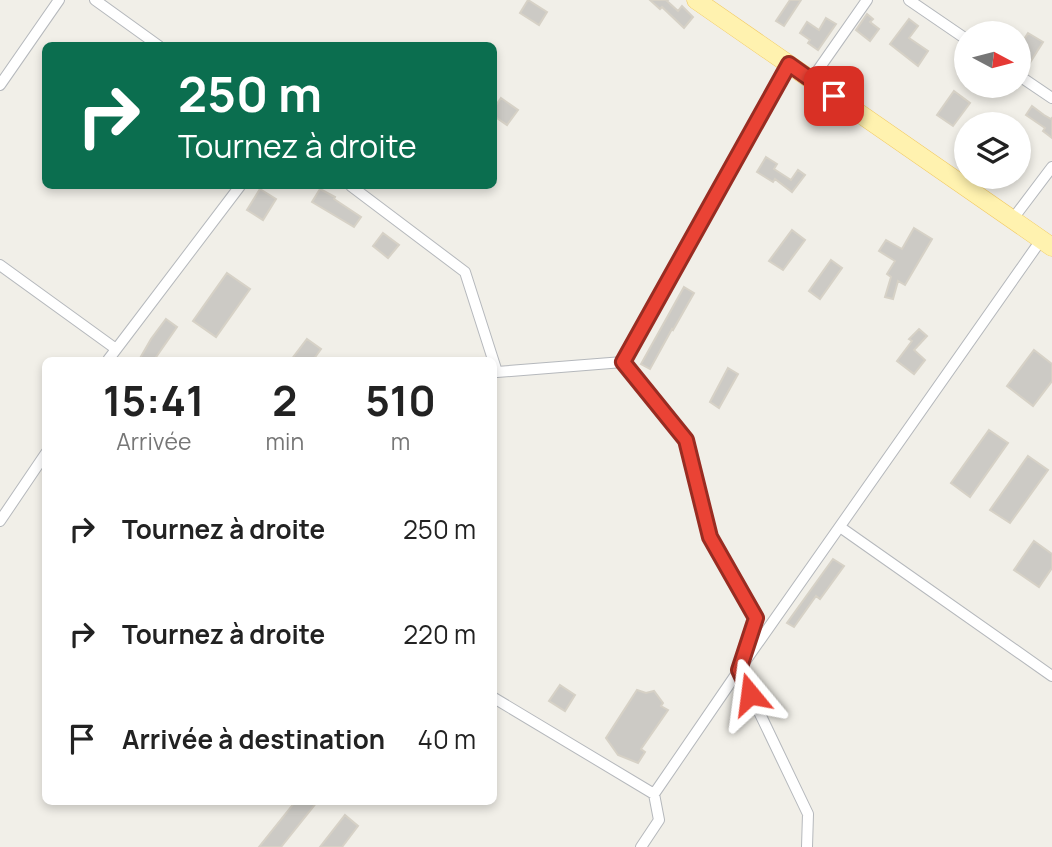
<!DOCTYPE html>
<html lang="fr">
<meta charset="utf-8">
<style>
:root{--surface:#fff;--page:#f2f2f2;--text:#222;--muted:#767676}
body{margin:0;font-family:Manrope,sans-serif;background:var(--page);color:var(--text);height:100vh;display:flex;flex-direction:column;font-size:26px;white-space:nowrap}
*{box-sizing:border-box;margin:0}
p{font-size:23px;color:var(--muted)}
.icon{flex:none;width:38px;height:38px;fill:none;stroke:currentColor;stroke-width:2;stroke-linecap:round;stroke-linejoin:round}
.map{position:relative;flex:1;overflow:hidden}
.details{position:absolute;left:42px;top:357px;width:455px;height:448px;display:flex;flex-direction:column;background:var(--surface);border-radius:10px;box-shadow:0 4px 10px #0003}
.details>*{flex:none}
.banner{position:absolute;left:42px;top:42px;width:455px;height:147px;border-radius:10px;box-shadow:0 4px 10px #0003;background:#0b6e4f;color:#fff;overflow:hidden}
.needle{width:46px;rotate:97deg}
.controls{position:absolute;left:954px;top:21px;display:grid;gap:14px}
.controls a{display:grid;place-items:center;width:77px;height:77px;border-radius:50%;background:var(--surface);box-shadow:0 4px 10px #0003;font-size:35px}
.pin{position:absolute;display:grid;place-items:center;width:60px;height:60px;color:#fff;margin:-30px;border-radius:14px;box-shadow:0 4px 10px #0006}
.me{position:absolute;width:77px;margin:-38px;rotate:344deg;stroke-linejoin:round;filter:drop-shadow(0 0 5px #0008)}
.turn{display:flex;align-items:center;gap:24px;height:147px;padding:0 21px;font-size:32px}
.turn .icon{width:91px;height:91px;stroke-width:2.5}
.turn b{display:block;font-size:49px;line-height:60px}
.eta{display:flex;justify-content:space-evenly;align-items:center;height:119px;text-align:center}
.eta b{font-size:42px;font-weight:700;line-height:49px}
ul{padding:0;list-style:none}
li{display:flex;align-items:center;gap:21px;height:105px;padding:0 21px}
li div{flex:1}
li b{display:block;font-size:26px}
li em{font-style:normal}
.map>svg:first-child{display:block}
.building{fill:#cccac5;stroke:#d6d1c6;stroke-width:2}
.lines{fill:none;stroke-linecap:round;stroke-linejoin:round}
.street-casing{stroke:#b5b8bc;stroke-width:12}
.primary-casing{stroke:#f2c960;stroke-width:19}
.street{stroke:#fff;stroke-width:10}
.primary{stroke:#fff2af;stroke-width:18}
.route-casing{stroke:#982c22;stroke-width:18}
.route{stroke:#ea4335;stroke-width:12}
</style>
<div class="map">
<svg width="1052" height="847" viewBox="0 0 1052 847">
<rect width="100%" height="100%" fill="#f1efe8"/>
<path class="building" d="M528,0l19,12 -8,13 -19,-12z
M650,0h18l-1,1 11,10 4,-5 11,11 -9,11 -22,-21 -2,2z
M790,0h11l-17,26 -8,-5z
M867,14l6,5 -3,3 9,7 -9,12 -14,-11z
M826,18l10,6 -18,26 -10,-7 2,-3 -10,-7 7,-11 12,8z
M909,19l9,7 -9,12 19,13 -10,15 -28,-22z
M1028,33l15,9 -17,27 -8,-6 10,-15 -7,-4z
M954,91l16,12 -17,23 -16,-11z
M501,98l17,12 -11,15 -13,-9v-8z
M1032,106l12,9 7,4 1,-1v20l-9,-7 2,-3 -19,-13z
M766,157l11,7 -3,5 17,11 7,-10 7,5 -13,17 -17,-13 -2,3 -16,-10z
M260,189l16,10 -13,21 -16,-10z
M320,189l15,8 -1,2 27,18 -7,10 -42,-25z
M914,228l18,11 -27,46 -7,-4 -5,18 -8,-2 6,-20 -4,-3 8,-13 -16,-10 7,-11 16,9z
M792,230l13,10 -22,30 -14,-9z
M383,233l16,12 -11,13 -15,-12z
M831,260l11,8 -22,31 -11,-8z
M227,273l23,16 -34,48 -23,-16z
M684,287l10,6 -21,37 -1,-1 -22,40 -9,-5z
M166,319l11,8 -23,33h-15l12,-21z
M919,329l8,7 -13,14 11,10 -11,14 -17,-13 15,-20 -3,-2z
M307,339l14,10 -8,11h-22z
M1034,350l18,14v17l-19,25 -26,-20z
M728,368l10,6 -19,34 -9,-6z
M989,430l19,13 -38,54 -19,-14z
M1028,456l20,14 -38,53 -20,-13z
M1034,541l18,13v14l-13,19 -25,-17z
M833,559l11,7 -24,33 -4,-3 -22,31 -7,-4z
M560,685l15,10 -10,16 -16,-10z
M637,690l9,3 8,-2 9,12 -2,3 7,4 -27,39 4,3 -7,11 -20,-8 -12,-17z
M295,802h22l-36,45h-22z
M345,815l13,11 -16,21h-22z"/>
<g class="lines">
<g class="street-casing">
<path id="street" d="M95,0l64,46
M909,0l57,39
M788,64l-165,298 63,78 24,97 46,81 -17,52 69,144 -1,33
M1018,75l34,23
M811,80l56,-80
M0,85l59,-85
M351,186l114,86 32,100 126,-10
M1012,220l40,-53
M0,265l116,84
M108,360l132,-174
M0,521l46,-68
M840,527l212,149
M494,698l160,96 85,-124 302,-430
M641,847l18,-27 -5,-26"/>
</g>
<g class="primary-casing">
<path id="primary" d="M696,0l356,247"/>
</g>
<use href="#street" class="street"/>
<use href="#primary" class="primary"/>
</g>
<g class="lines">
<g class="route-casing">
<path id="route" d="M750,694l-11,-24 17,-52 -46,-81 -24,-97 -63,-78 166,-298 45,32"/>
</g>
<use href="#route" class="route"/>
</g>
</svg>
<div class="controls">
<a><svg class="needle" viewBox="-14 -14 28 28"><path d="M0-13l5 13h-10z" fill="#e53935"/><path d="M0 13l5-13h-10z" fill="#767676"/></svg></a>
<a><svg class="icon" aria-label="layers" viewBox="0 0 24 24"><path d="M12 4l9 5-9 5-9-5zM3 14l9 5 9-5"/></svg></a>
</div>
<div class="pin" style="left:834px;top:96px;background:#d93025"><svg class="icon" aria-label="arrive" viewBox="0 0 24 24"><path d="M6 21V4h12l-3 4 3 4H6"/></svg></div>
<svg class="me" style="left:750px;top:694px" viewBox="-20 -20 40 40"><path d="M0-17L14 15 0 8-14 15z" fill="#ea4335" stroke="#fff" stroke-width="4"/></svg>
<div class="banner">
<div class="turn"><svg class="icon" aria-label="right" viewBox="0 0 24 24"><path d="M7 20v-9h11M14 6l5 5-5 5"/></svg><div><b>250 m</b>Tournez à droite</div></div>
</div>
<section class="details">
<div class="eta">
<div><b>15:41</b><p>Arrivée</p></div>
<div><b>2</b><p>min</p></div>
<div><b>510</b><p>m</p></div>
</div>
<ul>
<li><svg class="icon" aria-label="right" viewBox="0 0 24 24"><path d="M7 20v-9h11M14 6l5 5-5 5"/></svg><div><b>Tournez à droite</b></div><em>250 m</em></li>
<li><svg class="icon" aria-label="right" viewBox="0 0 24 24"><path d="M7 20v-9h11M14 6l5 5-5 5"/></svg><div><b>Tournez à droite</b></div><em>220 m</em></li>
<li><svg class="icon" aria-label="arrive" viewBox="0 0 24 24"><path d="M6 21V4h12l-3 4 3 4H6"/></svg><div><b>Arrivée à destination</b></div><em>40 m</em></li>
</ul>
</section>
</div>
